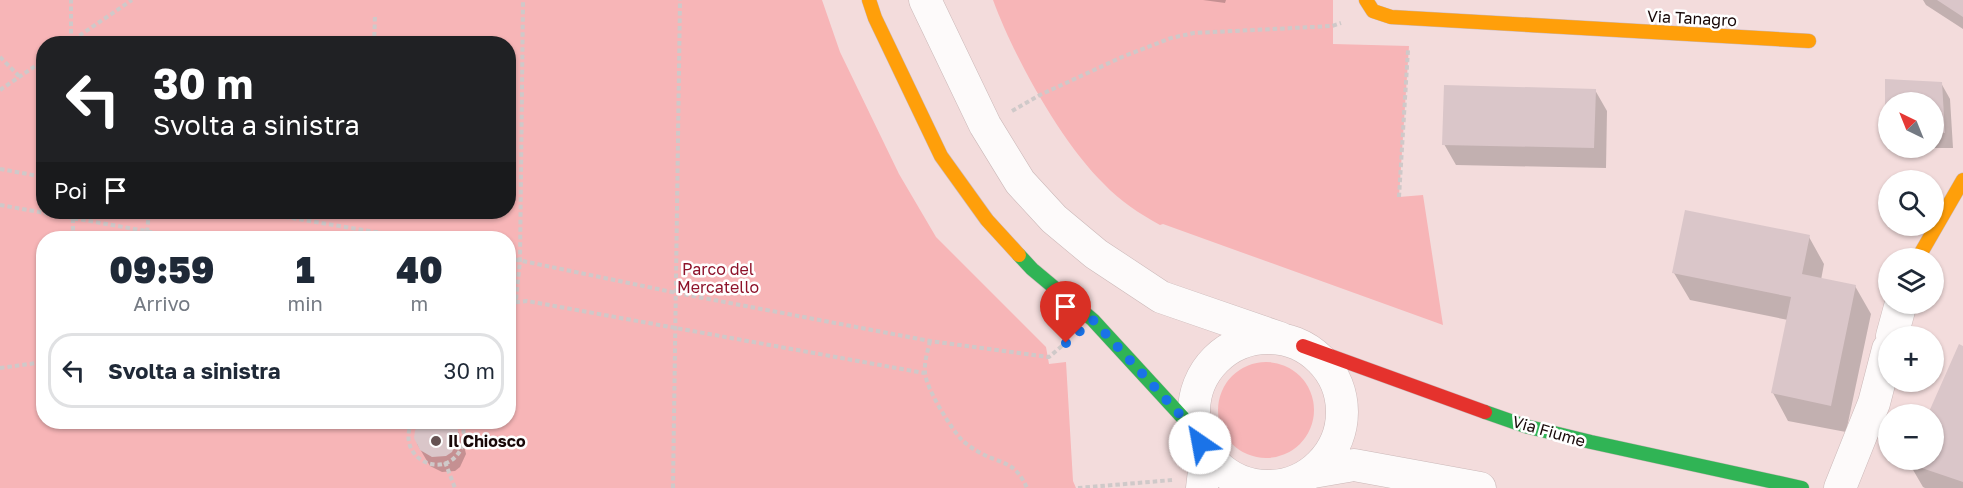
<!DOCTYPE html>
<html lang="it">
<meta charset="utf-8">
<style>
:root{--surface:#fff;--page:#f6f6f7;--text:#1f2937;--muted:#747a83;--line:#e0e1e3}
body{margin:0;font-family:"Golos Text",sans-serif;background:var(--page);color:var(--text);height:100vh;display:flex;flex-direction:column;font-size:22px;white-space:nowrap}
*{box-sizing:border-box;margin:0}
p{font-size:20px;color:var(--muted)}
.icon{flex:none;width:33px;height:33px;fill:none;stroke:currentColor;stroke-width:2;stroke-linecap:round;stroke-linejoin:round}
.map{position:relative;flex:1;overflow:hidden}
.panel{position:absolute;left:36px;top:231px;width:480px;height:198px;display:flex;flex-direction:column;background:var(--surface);border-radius:24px;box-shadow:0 2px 4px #0004}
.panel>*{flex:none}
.guide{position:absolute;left:36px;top:36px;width:480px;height:183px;border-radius:24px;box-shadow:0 2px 4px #0004;background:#202124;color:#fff;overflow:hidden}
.needle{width:39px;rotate:317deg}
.tools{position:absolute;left:1878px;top:92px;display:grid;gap:12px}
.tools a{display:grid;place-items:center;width:66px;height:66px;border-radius:50%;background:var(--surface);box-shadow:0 2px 4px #0004;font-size:30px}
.pin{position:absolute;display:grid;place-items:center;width:51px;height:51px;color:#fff;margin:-62px -26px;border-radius:50% 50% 50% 0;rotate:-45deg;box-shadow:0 0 6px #0007}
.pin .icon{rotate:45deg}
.me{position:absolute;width:66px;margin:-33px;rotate:327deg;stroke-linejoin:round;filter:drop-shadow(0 0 4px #0008)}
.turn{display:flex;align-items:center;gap:21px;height:126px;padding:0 18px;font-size:27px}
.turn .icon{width:78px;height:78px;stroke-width:2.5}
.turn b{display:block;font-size:42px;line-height:51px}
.then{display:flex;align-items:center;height:57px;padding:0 18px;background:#0003;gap:12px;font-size:22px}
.eta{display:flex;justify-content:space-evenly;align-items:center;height:102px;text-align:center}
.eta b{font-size:36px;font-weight:800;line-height:42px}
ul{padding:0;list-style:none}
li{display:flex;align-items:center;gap:18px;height:75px;margin:0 12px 9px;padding:0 6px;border:3px solid var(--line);border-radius:24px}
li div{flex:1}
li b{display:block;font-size:22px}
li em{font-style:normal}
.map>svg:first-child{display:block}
.green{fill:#f7b5b7;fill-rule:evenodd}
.shadow{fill:#0003}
.building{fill:#dac6c9}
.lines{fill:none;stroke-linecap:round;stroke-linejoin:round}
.street-casing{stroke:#cbb8b8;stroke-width:33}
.fast-casing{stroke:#cbb8b8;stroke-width:15}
.slow-casing{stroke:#cbb8b8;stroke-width:15}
.jam-casing{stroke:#cbb8b8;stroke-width:15}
.path{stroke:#cfc9c9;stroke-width:4;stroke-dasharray:4.5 3;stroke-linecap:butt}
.street{stroke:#fdfafa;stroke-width:32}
.fast{stroke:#30b455;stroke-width:14}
.slow{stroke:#ff9f0a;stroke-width:14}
.jam{stroke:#e5322d;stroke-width:14}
.route{stroke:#1a73e8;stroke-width:10;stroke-dasharray:0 18}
.poi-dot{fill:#655252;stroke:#fff;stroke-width:2}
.labels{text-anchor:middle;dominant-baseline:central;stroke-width:5;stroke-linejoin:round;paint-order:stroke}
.street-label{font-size:16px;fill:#180808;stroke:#fff}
.park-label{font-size:16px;fill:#8d122a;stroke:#fff}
.poi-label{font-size:16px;font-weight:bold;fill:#180808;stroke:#fff;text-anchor:start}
</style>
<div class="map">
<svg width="1963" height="488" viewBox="0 0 1963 488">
<rect width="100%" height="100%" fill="#f3dcdc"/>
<path class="green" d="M0,0h822l18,52 59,122 37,63 110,110 3,17 17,-2 7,119 3,7h-1076zM44,44h464v168h-464zM44,238h464v184h-464z
M993,0h340v44l76,2 -10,151 24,-2 20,130 -280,-101 -3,1c-20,-11 -40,-24 -56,-41 -43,-42 -90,-127 -111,-184z
M1218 410a48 48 0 1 1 96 0a48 48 0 1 1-96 0Z"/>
<path class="shadow" d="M1203,0h23l-1,3z
M1923,0h40v29l-37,-24z
M1887,81l54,2 9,16 3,49h-57l-1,-1h39v-45h-46v34l-1,-3z
M1595,90l12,21 -1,57 -150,-3 -12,-21z
M1809,237l15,27 -3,16 34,6 16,28 -25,118 -58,-11 -15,-28 15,-73 -98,-20 -16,-27z
M1963,347v141h-38l-2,-1 -14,-24 2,-4h23v-45h-4z
M421,422h29l4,2 9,17 3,13 -6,13 -5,4 -13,1 -12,-6 -13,-22 -1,-13z"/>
<path class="building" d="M1937,0h26v17z
M1885,79l57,3 3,51h-11v-31h-46v31h-3z
M1444,85l152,4 -2,59 -152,-3z
M1685,210l125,25 -8,39 54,11 -25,121 -60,-13 20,-96 -119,-24z
M1959,344l4,2v136l-56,-19 2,-4h25v-45h-6z
M419,422h35l4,8v8l-6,14 -6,4 -14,1 -12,-7 -6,-12 1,-7z"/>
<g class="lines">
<g class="street-casing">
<path id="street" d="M925,0l60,125 35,57 34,37 42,35 65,43 119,41
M1892,336l9,-33
M1194 412a74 74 0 1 1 148 0a74 74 0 1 1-148 0Z
M1313,472l41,-7 126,23
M1202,488l4,-34
M1840,488l34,-85 14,-54"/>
</g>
<g class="fast-casing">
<path id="fast" d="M1019,255l13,14 61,51 103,112
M1485,412l40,14 66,16 211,46"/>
</g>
<g class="slow-casing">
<path id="slow" d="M869,0l6,18 66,138 46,64 32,35
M1366,0l7,11 18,6 418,24
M1918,258l45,-78"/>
</g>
<g class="jam-casing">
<path id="jam" d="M1303,346l182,66"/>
</g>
<path class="path" d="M71,41v-41
M67,44l65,-44
M374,44l1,-28
M0,57l20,20
M0,90l44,-30
M1012,111l28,-16 82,-38 49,-19 23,-5 138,-7 9,-3
M0,169l44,8
M1399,197l9,-147
M0,205l185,33
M255,212l157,26
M147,232l2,-20
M73,238v-20
M508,258l169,35 253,48 119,16 20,-17
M508,297l9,2
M516,299l4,-38 3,-261
M508,303l19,-2 397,72
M930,341c-2,9 -6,21 -5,31 0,15 27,58 37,68 4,4 10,8 15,11 24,14 37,8 50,37
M0,368l44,-6
M412,422c-17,36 32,60 49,27 4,-9 4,-19 -1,-27
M445,462l10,26
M673,488l7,-488
M1078,488l94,-8"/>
<use href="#street" class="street"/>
<use href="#fast" class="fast"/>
<use href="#slow" class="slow"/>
<use href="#jam" class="jam"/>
</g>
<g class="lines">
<path class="route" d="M1066,343l27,-23 103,112 4,11"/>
</g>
<circle class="poi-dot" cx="436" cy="441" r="6"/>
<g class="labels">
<g class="street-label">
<text transform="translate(1692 18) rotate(3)">Via Tanagro</text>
<text transform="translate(1549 431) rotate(16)">Via Fiume</text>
</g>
<g class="park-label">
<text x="718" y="269">Parco del<tspan x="718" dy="18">Mercatello</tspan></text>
</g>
<g class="poi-label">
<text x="448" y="441">Il Chiosco</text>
</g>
</g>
</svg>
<div class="tools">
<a><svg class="needle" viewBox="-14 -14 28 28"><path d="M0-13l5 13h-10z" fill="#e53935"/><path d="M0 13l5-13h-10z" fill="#747a83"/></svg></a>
<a><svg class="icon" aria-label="search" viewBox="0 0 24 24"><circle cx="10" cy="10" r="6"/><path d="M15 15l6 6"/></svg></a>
<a><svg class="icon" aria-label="layers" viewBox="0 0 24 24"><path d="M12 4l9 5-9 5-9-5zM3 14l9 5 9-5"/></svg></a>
<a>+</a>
<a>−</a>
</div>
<div class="pin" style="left:1066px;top:343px;background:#d93025"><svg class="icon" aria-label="arrive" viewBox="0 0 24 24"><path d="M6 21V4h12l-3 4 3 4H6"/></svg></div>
<svg class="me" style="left:1200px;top:443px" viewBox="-20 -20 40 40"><circle r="19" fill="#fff"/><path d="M0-13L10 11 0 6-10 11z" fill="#1a73e8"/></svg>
<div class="guide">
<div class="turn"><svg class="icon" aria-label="left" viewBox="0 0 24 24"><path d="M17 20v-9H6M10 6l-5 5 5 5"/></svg><div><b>30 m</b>Svolta a sinistra</div></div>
<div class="then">Poi<svg class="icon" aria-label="arrive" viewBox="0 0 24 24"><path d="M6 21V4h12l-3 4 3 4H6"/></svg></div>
</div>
<section class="panel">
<div class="eta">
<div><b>09:59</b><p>Arrivo</p></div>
<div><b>1</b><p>min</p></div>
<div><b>40</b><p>m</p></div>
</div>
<ul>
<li><svg class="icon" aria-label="left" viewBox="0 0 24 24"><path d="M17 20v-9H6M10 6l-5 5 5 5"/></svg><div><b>Svolta a sinistra</b></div><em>30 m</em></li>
</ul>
</section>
</div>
